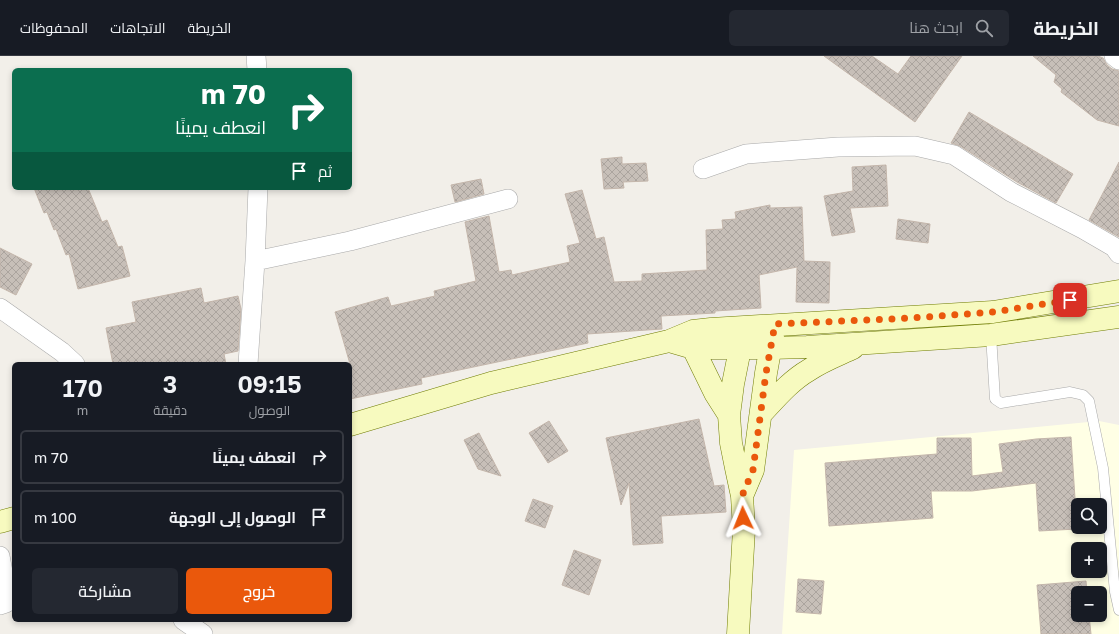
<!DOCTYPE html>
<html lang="ar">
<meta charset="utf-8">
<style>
:root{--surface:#171b24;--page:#242831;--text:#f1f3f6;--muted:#9ea1a6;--line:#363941;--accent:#ea580c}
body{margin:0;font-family:"Golos Text",Cairo,sans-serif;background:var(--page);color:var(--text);direction:rtl;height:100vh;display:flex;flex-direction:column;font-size:15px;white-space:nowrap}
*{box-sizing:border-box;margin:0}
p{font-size:13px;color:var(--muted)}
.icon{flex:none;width:22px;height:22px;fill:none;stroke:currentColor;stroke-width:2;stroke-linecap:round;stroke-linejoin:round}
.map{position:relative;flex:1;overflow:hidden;direction:ltr}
.side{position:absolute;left:12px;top:306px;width:340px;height:260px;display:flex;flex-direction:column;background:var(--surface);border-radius:6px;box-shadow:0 2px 6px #0003;direction:rtl}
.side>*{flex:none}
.guide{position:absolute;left:12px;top:12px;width:340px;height:122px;border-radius:6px;box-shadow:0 2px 6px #0003;direction:rtl;background:#0b6e4f;color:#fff;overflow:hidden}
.buttons{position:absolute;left:1071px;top:442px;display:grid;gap:8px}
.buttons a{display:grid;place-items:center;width:36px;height:36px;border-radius:6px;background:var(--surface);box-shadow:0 2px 6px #0003;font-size:20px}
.pin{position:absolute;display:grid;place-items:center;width:34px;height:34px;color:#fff;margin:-17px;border-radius:8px;box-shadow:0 2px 6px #0006}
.me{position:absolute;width:44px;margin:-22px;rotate:358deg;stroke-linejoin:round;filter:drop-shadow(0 0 3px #0008)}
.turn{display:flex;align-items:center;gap:14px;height:84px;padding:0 20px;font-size:18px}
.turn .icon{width:52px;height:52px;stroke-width:2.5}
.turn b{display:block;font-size:28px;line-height:34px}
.then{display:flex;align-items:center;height:38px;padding:0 20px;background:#0003;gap:8px;font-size:15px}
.eta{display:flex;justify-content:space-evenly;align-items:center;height:68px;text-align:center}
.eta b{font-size:24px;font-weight:600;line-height:28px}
.action{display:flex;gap:8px;margin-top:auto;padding:8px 20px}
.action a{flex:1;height:46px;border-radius:6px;background:var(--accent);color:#fff;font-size:16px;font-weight:600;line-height:46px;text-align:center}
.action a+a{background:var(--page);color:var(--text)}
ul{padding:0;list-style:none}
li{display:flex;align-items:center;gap:12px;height:54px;margin:0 8px 6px;padding:0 12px;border:2px solid var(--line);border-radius:6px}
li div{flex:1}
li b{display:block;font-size:15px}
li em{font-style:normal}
header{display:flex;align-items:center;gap:24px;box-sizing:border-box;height:56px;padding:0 20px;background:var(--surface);border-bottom:1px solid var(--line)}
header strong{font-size:19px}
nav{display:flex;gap:22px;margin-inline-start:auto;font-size:14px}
.search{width:280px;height:36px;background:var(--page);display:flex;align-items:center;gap:10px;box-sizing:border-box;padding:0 14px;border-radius:6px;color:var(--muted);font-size:15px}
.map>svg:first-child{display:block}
.education{fill:#ffffe5;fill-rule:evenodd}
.building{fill:url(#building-cross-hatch);stroke:#c4b6ab}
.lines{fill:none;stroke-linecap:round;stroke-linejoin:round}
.lane-casing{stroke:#a9a9a9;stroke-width:11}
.street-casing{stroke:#a9a9a9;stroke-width:20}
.secondary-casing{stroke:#707d05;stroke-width:23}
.lane{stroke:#fff;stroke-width:10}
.street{stroke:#fff;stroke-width:19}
.secondary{stroke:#f7fabf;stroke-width:22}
.route{stroke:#ea580c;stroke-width:7;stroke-dasharray:0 12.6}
</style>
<header>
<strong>الخريطة</strong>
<div class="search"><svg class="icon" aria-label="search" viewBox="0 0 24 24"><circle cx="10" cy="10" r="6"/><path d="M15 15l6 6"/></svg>ابحث هنا</div>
<nav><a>الخريطة</a><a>الاتجاهات</a><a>المحفوظات</a></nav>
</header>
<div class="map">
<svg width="1119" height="578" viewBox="0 0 1119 578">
<defs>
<pattern id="building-cross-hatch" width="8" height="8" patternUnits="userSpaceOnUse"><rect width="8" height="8" fill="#c7bfb8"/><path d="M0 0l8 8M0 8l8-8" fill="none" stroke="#aba49e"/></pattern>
</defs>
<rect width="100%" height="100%" fill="#f2efe9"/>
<path class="education" d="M1099,365l20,4v209h-337l12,-184zM1078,449h22v22h-22zM1078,493h22v22h-22zM1078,537h22v22h-22z"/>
<path class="building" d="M824,0h48l26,18 13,-18h51l-47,66z
M1033,0h65l5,2 4,7 5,4 7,2v55l-22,-6 -36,-28 1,-3 -8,-7 2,-7z
M969,56l104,62 -17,29 -39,-21 -57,-36 -9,-3z
M622,101v7l24,-1 2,18 -25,1 1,6 -20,1 -3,-30z
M1119,106v75l-30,-17z
M886,109l2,41 -38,2 5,24 -23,4 -8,-40 29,-5 -1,-24z
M481,123l3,15 -29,8 -4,-17z
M34,132h54l14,34 5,-2 11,27 4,-1 8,30 -52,13 -9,-35 -3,1 -10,-26 -2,1 -7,-18 -3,1z
M582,134l14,49 8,-2 10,45 28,-1v-7l65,-4 -1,-40 17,-1 -1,-9 14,-1 -1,-7 35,-7v3l32,-1 2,54 26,1 -1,41 -33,-1 1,-35 -38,8 2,33 -46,3v2l-54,3 1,13 -75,5 1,9 -167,35 1,6 -72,15v-35l-15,-52 53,-15 3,9 44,-10 -1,-5 42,-10 -11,-59 24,-6 10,56 12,-2 1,5 58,-13 -3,-16 13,-3 -15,-49z
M898,163l32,5 -2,19 -32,-4z
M0,192l32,16 -16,31 -16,-8z
M201,232l3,15 34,-7 3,13 -3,42 -14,3 2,10h-113l-7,-36 30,-6 -4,-20z
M699,363l15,67 10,-1 2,27 -65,4 2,27 -30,2 -4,-62 -8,22 -15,-67z
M549,365l19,30 -20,12 -19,-30z
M479,377l22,43 -23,-7 -14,-29z
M1071,381l6,92 -38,2 -3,-48 -64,8h-41l2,27 -104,8 -4,-63 112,-9v-16h34l1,38 31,-4 -4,-28 37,-5z
M533,443l20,7 -8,22 -20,-7z
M574,494l27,10 -12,35 -27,-10z
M798,523l26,2 -3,33 -25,-2z
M1086,525l1,12h-9v22h11l2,19h-50l-4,-49z"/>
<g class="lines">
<g class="lane-casing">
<path id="lane" d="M991,279l4,64 6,4 69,-11 13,3 6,6 14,67 12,124 4,18"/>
</g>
<g class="street-casing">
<path id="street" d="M256,0l1,14
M1114,0l5,4
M703,113l43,-15 92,-7 77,-1 39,9 57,37 72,37 31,18 5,7
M255,205l95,-20 158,-42
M0,252l62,44 13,12
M248,308l7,-103 3,-73
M0,500l8,42 -2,5 -6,2
M183,564l20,14"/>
</g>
<g class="secondary-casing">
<path id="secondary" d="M669,285l24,7h77l37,-1 184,-12 128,-18
M693,292l22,45 14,22
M761,358c15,-16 29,-33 48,-44 13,-9 29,-15 44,-22
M350,369l141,-42 178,-42 24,-10 18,-2 282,-17 126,-21
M742,440l11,-26 13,-97 7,-39
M0,466l14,-4
M738,578l6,-105 -2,-33 -6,-28 -5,-25 -2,-28 4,-31 10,-50"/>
</g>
<use href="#lane" class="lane"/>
<use href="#street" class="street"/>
<use href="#secondary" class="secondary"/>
</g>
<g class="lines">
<path class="route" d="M743,462l-1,-22 11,-26 13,-97 9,-49 137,-6 81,-6 77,-12"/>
</g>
</svg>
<div class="buttons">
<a><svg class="icon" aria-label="search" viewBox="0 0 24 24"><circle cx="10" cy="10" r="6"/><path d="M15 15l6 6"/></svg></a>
<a>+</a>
<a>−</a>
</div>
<div class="pin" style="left:1070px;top:244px;background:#d93025"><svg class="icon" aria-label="arrive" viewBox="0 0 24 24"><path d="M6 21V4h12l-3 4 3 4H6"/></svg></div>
<svg class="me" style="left:743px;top:462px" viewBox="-20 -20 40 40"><path d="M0-17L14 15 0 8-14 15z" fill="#ea580c" stroke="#fff" stroke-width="4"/></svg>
<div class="guide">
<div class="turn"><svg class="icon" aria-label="right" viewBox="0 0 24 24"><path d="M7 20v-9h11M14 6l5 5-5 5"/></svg><div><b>70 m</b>انعطف يمينًا</div></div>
<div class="then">ثم<svg class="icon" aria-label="arrive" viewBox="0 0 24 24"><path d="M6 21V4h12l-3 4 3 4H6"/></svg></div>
</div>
<section class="side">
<div class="eta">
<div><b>09:15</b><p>الوصول</p></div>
<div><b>3</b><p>دقيقة</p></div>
<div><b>170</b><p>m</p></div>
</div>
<ul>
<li><svg class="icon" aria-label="right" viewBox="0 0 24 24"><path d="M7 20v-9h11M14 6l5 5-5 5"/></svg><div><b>انعطف يمينًا</b></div><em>70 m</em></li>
<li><svg class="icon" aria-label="arrive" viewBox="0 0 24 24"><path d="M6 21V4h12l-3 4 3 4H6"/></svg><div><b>الوصول إلى الوجهة</b></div><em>100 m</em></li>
</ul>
<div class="action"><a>خروج</a><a>مشاركة</a></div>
</section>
</div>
